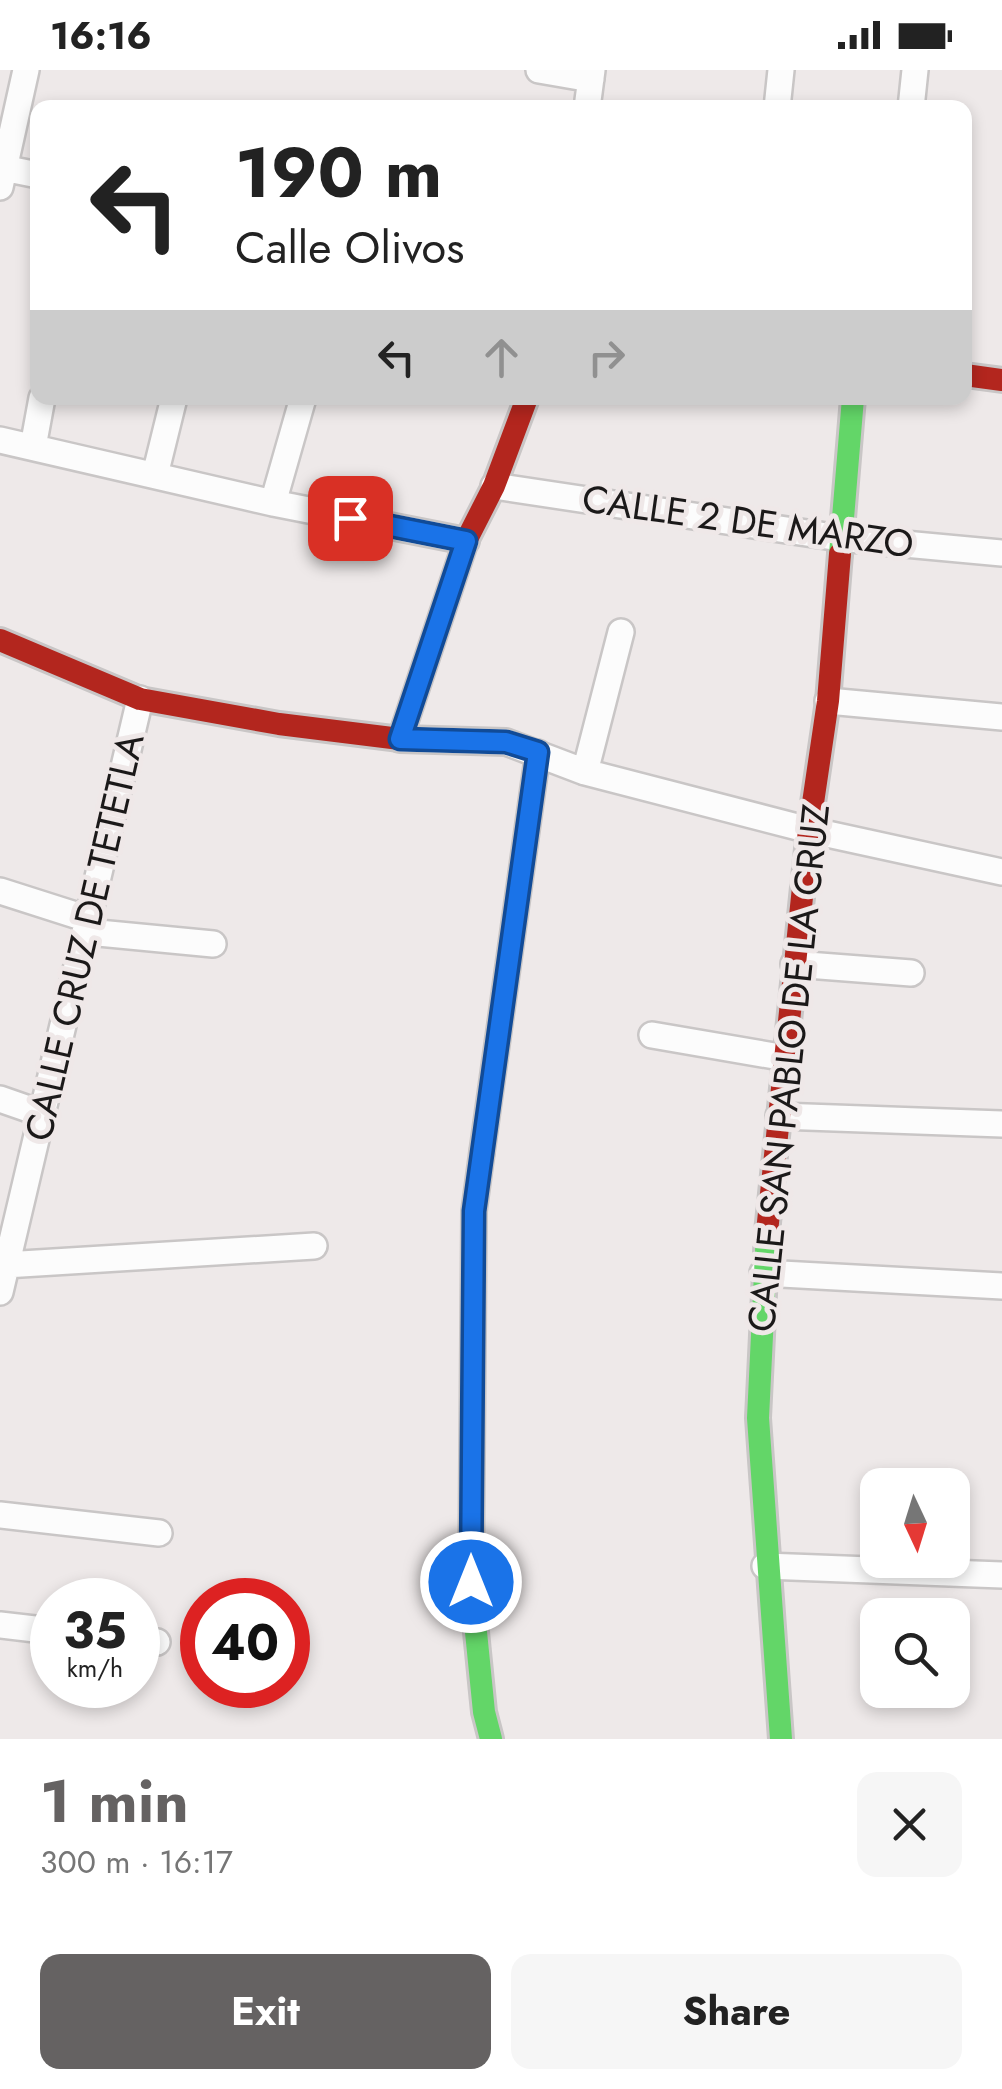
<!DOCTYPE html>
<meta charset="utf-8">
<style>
:root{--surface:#fff;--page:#f6f6f6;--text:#222;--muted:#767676;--accent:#656262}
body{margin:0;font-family:Jost,sans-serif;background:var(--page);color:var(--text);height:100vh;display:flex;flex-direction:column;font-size:38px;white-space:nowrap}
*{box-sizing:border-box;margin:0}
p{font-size:32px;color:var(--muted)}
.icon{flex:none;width:55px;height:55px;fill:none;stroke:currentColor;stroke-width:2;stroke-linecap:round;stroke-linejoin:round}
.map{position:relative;height:1669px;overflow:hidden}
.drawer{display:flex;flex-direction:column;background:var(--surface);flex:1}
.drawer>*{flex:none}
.top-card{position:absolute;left:30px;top:30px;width:942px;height:305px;border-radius:20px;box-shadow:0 5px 15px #0003;background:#fff;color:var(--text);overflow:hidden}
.needle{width:65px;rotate:176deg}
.controls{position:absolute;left:860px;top:1398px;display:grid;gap:20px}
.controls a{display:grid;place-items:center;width:110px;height:110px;border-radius:20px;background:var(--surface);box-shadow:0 5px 15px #0003;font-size:50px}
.speed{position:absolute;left:30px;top:1508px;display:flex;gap:20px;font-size:50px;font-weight:700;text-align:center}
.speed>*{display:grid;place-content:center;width:130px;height:130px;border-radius:50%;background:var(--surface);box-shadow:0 5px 15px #0003;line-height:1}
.speed small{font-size:25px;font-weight:400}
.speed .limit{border:15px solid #d22;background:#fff;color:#111}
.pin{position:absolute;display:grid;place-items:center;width:85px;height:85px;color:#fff;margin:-42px;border-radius:20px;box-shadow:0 5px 15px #0006}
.me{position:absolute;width:110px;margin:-55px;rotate:0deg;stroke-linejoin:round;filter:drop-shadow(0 0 8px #0008)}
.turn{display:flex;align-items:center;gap:35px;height:210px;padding:0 40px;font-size:45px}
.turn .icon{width:130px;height:130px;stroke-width:2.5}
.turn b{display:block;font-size:70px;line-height:85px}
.lanes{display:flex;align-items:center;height:95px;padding:0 40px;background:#0003;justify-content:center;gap:50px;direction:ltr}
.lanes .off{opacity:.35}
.round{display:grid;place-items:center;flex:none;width:105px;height:105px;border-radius:20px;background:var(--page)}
.summary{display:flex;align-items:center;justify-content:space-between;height:170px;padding:0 40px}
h1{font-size:60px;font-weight:700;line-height:75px;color:var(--accent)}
.primary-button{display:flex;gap:20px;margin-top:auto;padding:20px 40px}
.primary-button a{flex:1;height:115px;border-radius:20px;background:var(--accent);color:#fff;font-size:40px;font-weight:700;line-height:115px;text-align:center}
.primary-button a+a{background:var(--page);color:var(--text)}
.status{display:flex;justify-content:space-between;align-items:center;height:70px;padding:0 50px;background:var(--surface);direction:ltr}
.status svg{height:28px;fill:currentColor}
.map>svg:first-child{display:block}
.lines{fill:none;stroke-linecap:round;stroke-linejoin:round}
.street-casing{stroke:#c9c6c6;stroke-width:30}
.fast-casing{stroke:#c9c6c6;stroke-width:28}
.jam-casing{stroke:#c9c6c6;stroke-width:28}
.street{stroke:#fcfcfc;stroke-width:25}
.fast{stroke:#63d668;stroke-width:22}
.jam{stroke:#b3261e;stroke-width:22}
.route-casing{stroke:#114b97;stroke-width:25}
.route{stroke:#1a73e8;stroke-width:18}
.labels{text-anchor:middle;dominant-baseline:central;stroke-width:10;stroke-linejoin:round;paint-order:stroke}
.street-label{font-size:38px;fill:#1b1919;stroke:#efe8e8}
</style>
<div class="status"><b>16:16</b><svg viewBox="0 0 49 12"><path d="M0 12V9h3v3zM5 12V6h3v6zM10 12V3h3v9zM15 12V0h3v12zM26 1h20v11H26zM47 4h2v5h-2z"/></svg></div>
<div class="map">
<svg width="1002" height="1669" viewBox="0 0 1002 1669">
<rect width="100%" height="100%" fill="#eee9e9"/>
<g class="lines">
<g class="street-casing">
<path id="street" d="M539,0l52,9
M587,38l5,-38
M777,38l4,-38
M911,38l4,-38
M3,98l35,7
M0,117l26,-117
M0,370l273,63 193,38
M33,377l9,-49
M155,405l19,-77
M494,416l346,52 162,15
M273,433l30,-105
M828,631l174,16
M400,669l106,3 79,30 224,58 193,42
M585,702l36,-140
M0,821l91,29
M88,862l125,12
M794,894l117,9
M652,965l134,23
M0,1029l43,15
M779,1046l223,8
M5,1195l309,-19
M763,1203l239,13
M0,1222l140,-593
M0,1445l159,18
M765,1496l237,9
M0,1555l52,6
M138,1570l19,2"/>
</g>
<g class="fast-casing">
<path id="fast" d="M840,484l13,-156
M482,1082l-8,59 -3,371 13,130 7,27
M767,1162l-9,186 23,321"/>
</g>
<g class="jam-casing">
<path id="jam" d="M965,305l37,5
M0,570l140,59 139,25 121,15 66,-198 28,-55 33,-88
M482,1082l56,-400
M767,1162l42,-402 19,-129 12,-147"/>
</g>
<use href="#street" class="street"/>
<use href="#fast" class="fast"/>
<use href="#jam" class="jam"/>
</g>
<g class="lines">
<g class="route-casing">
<path id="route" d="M350,448l116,23 -66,198 106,3 32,10 -64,459 -3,371"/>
</g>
<use href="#route" class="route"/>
</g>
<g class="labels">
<g class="street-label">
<text transform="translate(748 451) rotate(8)">CALLE 2 DE MARZO</text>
<text transform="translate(84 867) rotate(-77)">CALLE CRUZ DE TETETLA</text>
<text transform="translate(788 998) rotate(-84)">CALLE SAN PABLO DE LA CRUZ</text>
</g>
</g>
</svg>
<div class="controls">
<a><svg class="needle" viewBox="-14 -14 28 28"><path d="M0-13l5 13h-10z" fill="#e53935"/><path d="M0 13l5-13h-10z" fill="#767676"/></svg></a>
<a><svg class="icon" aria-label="search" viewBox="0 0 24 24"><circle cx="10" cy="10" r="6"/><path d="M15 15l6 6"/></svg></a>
</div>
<div class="speed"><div>35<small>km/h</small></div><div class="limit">40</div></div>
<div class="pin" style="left:350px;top:448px;background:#d93025"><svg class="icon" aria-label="arrive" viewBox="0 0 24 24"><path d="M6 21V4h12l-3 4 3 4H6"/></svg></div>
<svg class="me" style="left:471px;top:1512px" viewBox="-20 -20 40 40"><circle r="17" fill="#1a73e8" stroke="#fff" stroke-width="3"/><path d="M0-11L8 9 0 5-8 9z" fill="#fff"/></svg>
<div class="top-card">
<div class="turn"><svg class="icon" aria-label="left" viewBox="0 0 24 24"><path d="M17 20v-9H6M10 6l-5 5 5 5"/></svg><div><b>190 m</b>Calle Olivos</div></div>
<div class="lanes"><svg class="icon" aria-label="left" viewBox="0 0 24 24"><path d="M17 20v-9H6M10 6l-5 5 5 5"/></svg><svg class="icon off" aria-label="ahead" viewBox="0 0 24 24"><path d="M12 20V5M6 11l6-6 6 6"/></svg><svg class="icon off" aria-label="right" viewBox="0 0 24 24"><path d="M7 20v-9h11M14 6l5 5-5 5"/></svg></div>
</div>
</div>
<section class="drawer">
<div class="summary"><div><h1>1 min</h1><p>300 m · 16:17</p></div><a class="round"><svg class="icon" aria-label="close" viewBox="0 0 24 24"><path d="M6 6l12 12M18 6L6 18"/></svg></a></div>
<div class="primary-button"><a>Exit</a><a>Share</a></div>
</section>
